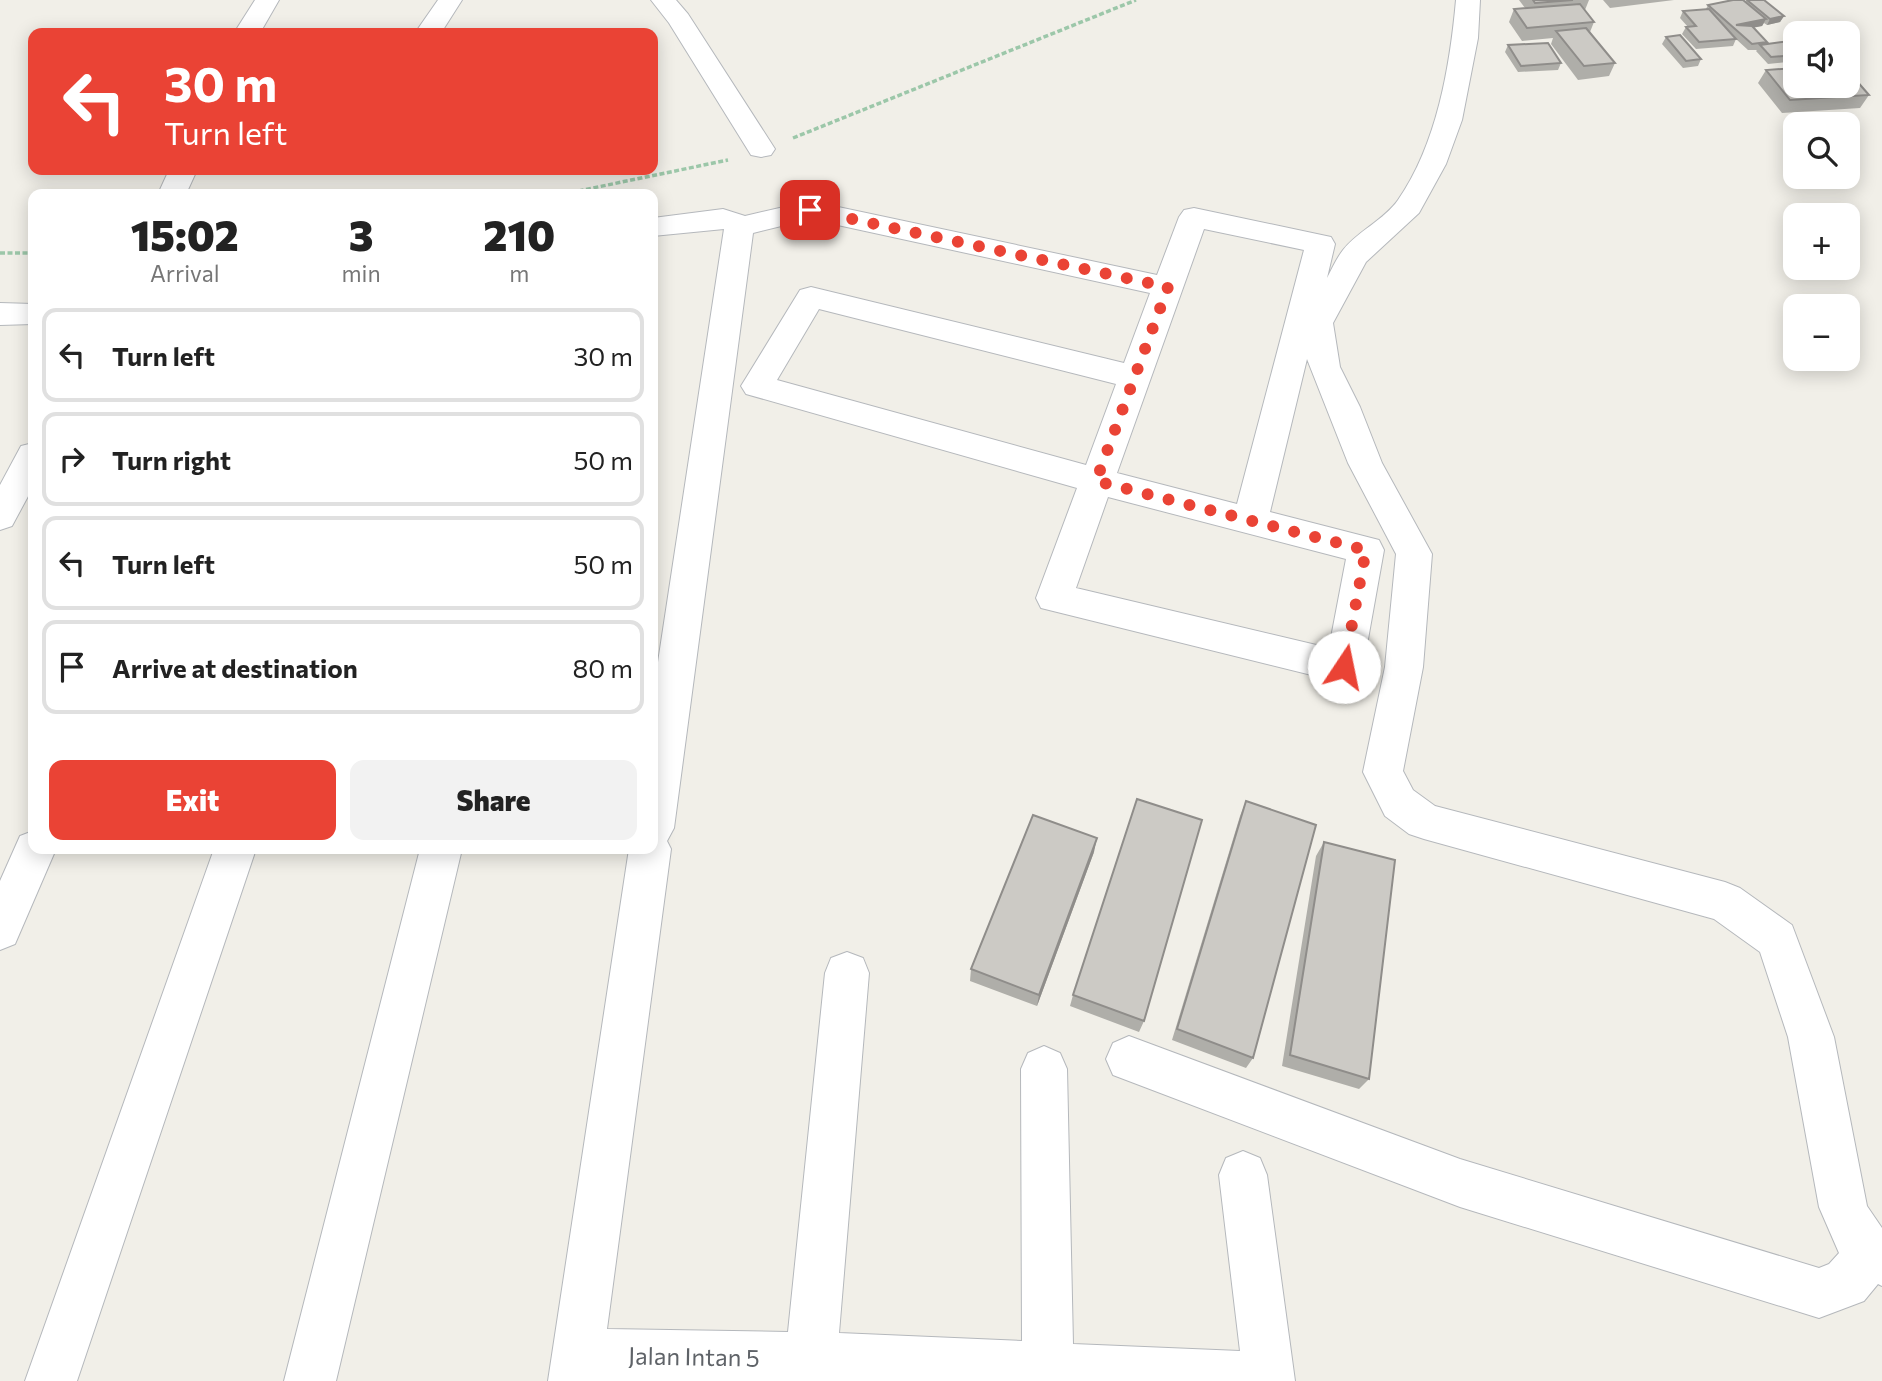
<!DOCTYPE html>
<meta charset="utf-8">
<style>
:root{--surface:#fff;--page:#f2f2f2;--text:#222;--muted:#767676;--line:#e0e0e0;--accent:#ea4335}
body{margin:0;font-family:Commissioner,sans-serif;background:var(--page);color:var(--text);height:100vh;display:flex;flex-direction:column;font-size:26px;white-space:nowrap}
*{box-sizing:border-box;margin:0}
p{font-size:23px;color:var(--muted)}
.icon{flex:none;width:38px;height:38px;fill:none;stroke:currentColor;stroke-width:2;stroke-linecap:round;stroke-linejoin:round}
.map{position:relative;flex:1;overflow:hidden}
.sheet{position:absolute;left:28px;top:189px;width:630px;height:665px;display:flex;flex-direction:column;background:var(--surface);border-radius:14px;box-shadow:0 4px 18px #0003}
.sheet>*{flex:none}
.banner{position:absolute;left:28px;top:28px;width:630px;height:147px;border-radius:14px;box-shadow:0 4px 18px #0003;background:#ea4335;color:#fff;overflow:hidden}
.fabs{position:absolute;left:1783px;top:21px;display:grid;gap:14px}
.fabs a{display:grid;place-items:center;width:77px;height:77px;border-radius:14px;background:var(--surface);box-shadow:0 4px 18px #0003;font-size:35px}
.pin{position:absolute;display:grid;place-items:center;width:60px;height:60px;color:#fff;margin:-30px;border-radius:14px;box-shadow:0 4px 10px #0006}
.me{position:absolute;width:77px;margin:-38px;rotate:11deg;stroke-linejoin:round;filter:drop-shadow(0 0 5px #0008)}
.turn{display:flex;align-items:center;gap:24px;height:147px;padding:0 21px;font-size:32px}
.turn .icon{width:91px;height:91px;stroke-width:2.5}
.turn b{display:block;font-size:49px;line-height:60px}
.eta{display:flex;justify-content:space-evenly;align-items:center;height:119px;text-align:center}
.eta b{font-size:42px;font-weight:800;line-height:49px}
.cta{display:flex;gap:14px;margin-top:auto;padding:14px 21px}
.cta a{flex:1;height:80px;border-radius:14px;background:var(--accent);color:#fff;font-size:28px;font-weight:800;line-height:80px;text-align:center}
.cta a+a{background:var(--page);color:var(--text)}
ul{padding:0;list-style:none}
li{display:flex;align-items:center;gap:21px;height:94px;margin:0 14px 10px;padding:0 7px;border:4px solid var(--line);border-radius:14px}
li div{flex:1}
li b{display:block;font-size:26px}
li em{font-style:normal}
.map>svg:first-child{display:block}
.lines{fill:none;stroke-linecap:round;stroke-linejoin:round}
.street-casing{stroke:#b5b8bc;stroke-width:2}
.path{stroke:#9cc7a9;stroke-width:3.5;stroke-dasharray:5 2.5;stroke-linecap:butt}
.street{fill:#fff;fill-rule:evenodd}
.wall{fill:#afaea9}
.shaded-wall{fill:#8f8d8a}
.building{fill:#cccac5;stroke:#8f8d8a;stroke-width:2}
.route{stroke:#ea4335;stroke-width:12;stroke-dasharray:0 21.6}
.labels{text-anchor:middle;dominant-baseline:central;stroke-width:5;stroke-linejoin:round;paint-order:stroke}
.near-street-label{font-size:24px;fill:#5f6368;stroke:#fff}
</style>
<div class="map">
<svg width="1882" height="1381" viewBox="0 0 1882 1381">
<rect width="100%" height="100%" fill="#f1efe8"/>
<g class="lines">
<g class="street-casing">
<path id="street" d="M255,0h24l-19,33h-26z
M438,0h24l-21,33h-26z
M651,0h25l12,14 87,135 -4,6 -10,2 -10,-2 -82,-132z
M1456,0h24l-2,38 -16,82 -16,44 -27,49 -53,49 -33,61 7,44 20,40 22,56 50,91 -9,113 -20,104 10,19 22,16 290,76 15,6 52,37 42,112 33,169 15,22v58l-4,-2 -14,17 -45,17 -359,-111 -347,-132 -7,-16 7,-16 16,-7 331,123 359,109 10,-4 10,-11 -20,-46 -31,-170 -28,-85 -46,-33 -290,-80 -15,-5 -24,-18 -22,-44 22,-105 11,-113 -48,-91 -41,-104 -37,153 109,28 5,10 -21,117 -6,11 -13,5 -303,-75 -5,-10 41,-110 -331,-94 -5,-8 5,-8 54,-88 11,-3 313,76 26,-70 -340,-74 -57,14 -79,595 -7,13 4,8 -64,480 181,3 37,-359 6,-15 16,-6 16,6 6,15 -30,360 183,8 -1,-272 7,-16 16,-7 16,7 7,16 6,275 167,7 -21,-176 7,-17 17,-7 17,7 7,17 28,206h-747l81,-532h24v-154l71,-466 -71,7v-18l70,-9 22,7 65,-15 347,74 22,-58 5,-7 10,-2 137,29 4,7 -8,34c5,-9 9,-19 16,-28 15,-19 41,-30 55,-50 39,-56 52,-134 58,-200zM1204,229l100,21 -67,254 -120,-31zM819,309l297,75 -30,81 -309,-85zM1108,497l238,62 -17,89 -253,-60z
M169,170h28l-11,24h-28z
M0,303l33,1v20l-33,1z
M33,443v44l-21,39 -12,4v-45l21,-39z
M33,831v18h23l-41,95 -15,6v-69l20,-45z
M214,849h42l-179,532h-52z
M420,849h42l-126,532h-52z"/>
</g>
<path class="path" d="M793,138l343,-138
M564,194l164,-34
M0,253h33"/>
<use href="#street" class="street"/>
</g>
<path class="wall" d="M1519,0h70l-4,10 9,12 -4,10 25,31 -6,13 -31,4 -27,-36 2,-6 -31,3 -13,-19 5,-13 11,-1z
M1603,0h71l-64,8z
M1747,0l37,16 -4,6 -13,3 -3,-2 -2,3 -8,1 13,15 -1,2 30,4v13l-28,3 -12,-13 1,-1h-9l-12,-11 -3,7 -37,3 -14,-15 4,-7h2l-8,-9 3,-7 23,-2 2,-4 37,-3z
M1666,37l35,22 -3,7 -15,2 -21,-24z
M1508,45l53,18 -3,7 -40,2 -13,-20z
M1766,70l103,25 -9,13 -78,5 -24,-30z
M1246,801l7,257 -7,10 -74,-28 68,-224z
M1324,842l45,237 -10,10 -77,-23 34,-210z
M1094,852l-57,154 -67,-25 1,-12z
M1073,995l71,26 -5,11 -69,-26z"/>
<path class="shaded-wall" d="M1784,16l-4,6 -13,3 3,-6z
M1766,19l-4,7 -25,5 -1,-6z
M1097,838l-3,14 -57,154 2,-11z"/>
<path class="building" d="M1533,0h40l-38,3z
M1733,0h10l23,19 -30,6 16,1 15,16 -15,2 -44,-39z
M1747,0h17l20,16 -14,3z
M1580,4l14,18 -67,6 -13,-19z
M1709,9l27,30 -37,3 -13,-15 10,-1 -13,-15z
M1586,28l29,35 -31,3 -28,-35z
M1680,35l21,24 -15,2 -20,-24z
M1790,41l6,7v7l-25,2 -11,-12z
M1548,43l13,20 -40,3 -13,-21z
M1796,68v18h52v-15l21,24 -79,5 -24,-30z
M1137,799l65,21 -58,201 -71,-26z
M1246,801l70,24 -63,233 -76,-29z
M1033,815l64,23 -58,157 -68,-26z
M1324,842l71,18 -26,219 -79,-24z"/>
<g class="lines">
<path class="route" d="M810,210l358,77 -72,194 270,69 -22,117"/>
</g>
<g class="labels">
<g class="near-street-label">
<text transform="translate(694 1356) rotate(1)">Jalan Intan 5</text>
</g>
</g>
</svg>
<div class="fabs">
<a><svg class="icon" aria-label="sound" viewBox="0 0 24 24"><path d="M4 9h4l5-4v14l-5-4H4zM17 9q2 3 0 6"/></svg></a>
<a><svg class="icon" aria-label="search" viewBox="0 0 24 24"><circle cx="10" cy="10" r="6"/><path d="M15 15l6 6"/></svg></a>
<a>+</a>
<a>−</a>
</div>
<div class="pin" style="left:810px;top:210px;background:#d93025"><svg class="icon" aria-label="arrive" viewBox="0 0 24 24"><path d="M6 21V4h12l-3 4 3 4H6"/></svg></div>
<svg class="me" style="left:1344px;top:667px" viewBox="-20 -20 40 40"><circle r="19" fill="#fff"/><path d="M0-13L10 11 0 6-10 11z" fill="#ea4335"/></svg>
<div class="banner">
<div class="turn"><svg class="icon" aria-label="left" viewBox="0 0 24 24"><path d="M17 20v-9H6M10 6l-5 5 5 5"/></svg><div><b>30 m</b>Turn left</div></div>
</div>
<section class="sheet">
<div class="eta">
<div><b>15:02</b><p>Arrival</p></div>
<div><b>3</b><p>min</p></div>
<div><b>210</b><p>m</p></div>
</div>
<ul>
<li><svg class="icon" aria-label="left" viewBox="0 0 24 24"><path d="M17 20v-9H6M10 6l-5 5 5 5"/></svg><div><b>Turn left</b></div><em>30 m</em></li>
<li><svg class="icon" aria-label="right" viewBox="0 0 24 24"><path d="M7 20v-9h11M14 6l5 5-5 5"/></svg><div><b>Turn right</b></div><em>50 m</em></li>
<li><svg class="icon" aria-label="left" viewBox="0 0 24 24"><path d="M17 20v-9H6M10 6l-5 5 5 5"/></svg><div><b>Turn left</b></div><em>50 m</em></li>
<li><svg class="icon" aria-label="arrive" viewBox="0 0 24 24"><path d="M6 21V4h12l-3 4 3 4H6"/></svg><div><b>Arrive at destination</b></div><em>80 m</em></li>
</ul>
<div class="cta"><a>Exit</a><a>Share</a></div>
</section>
</div>
